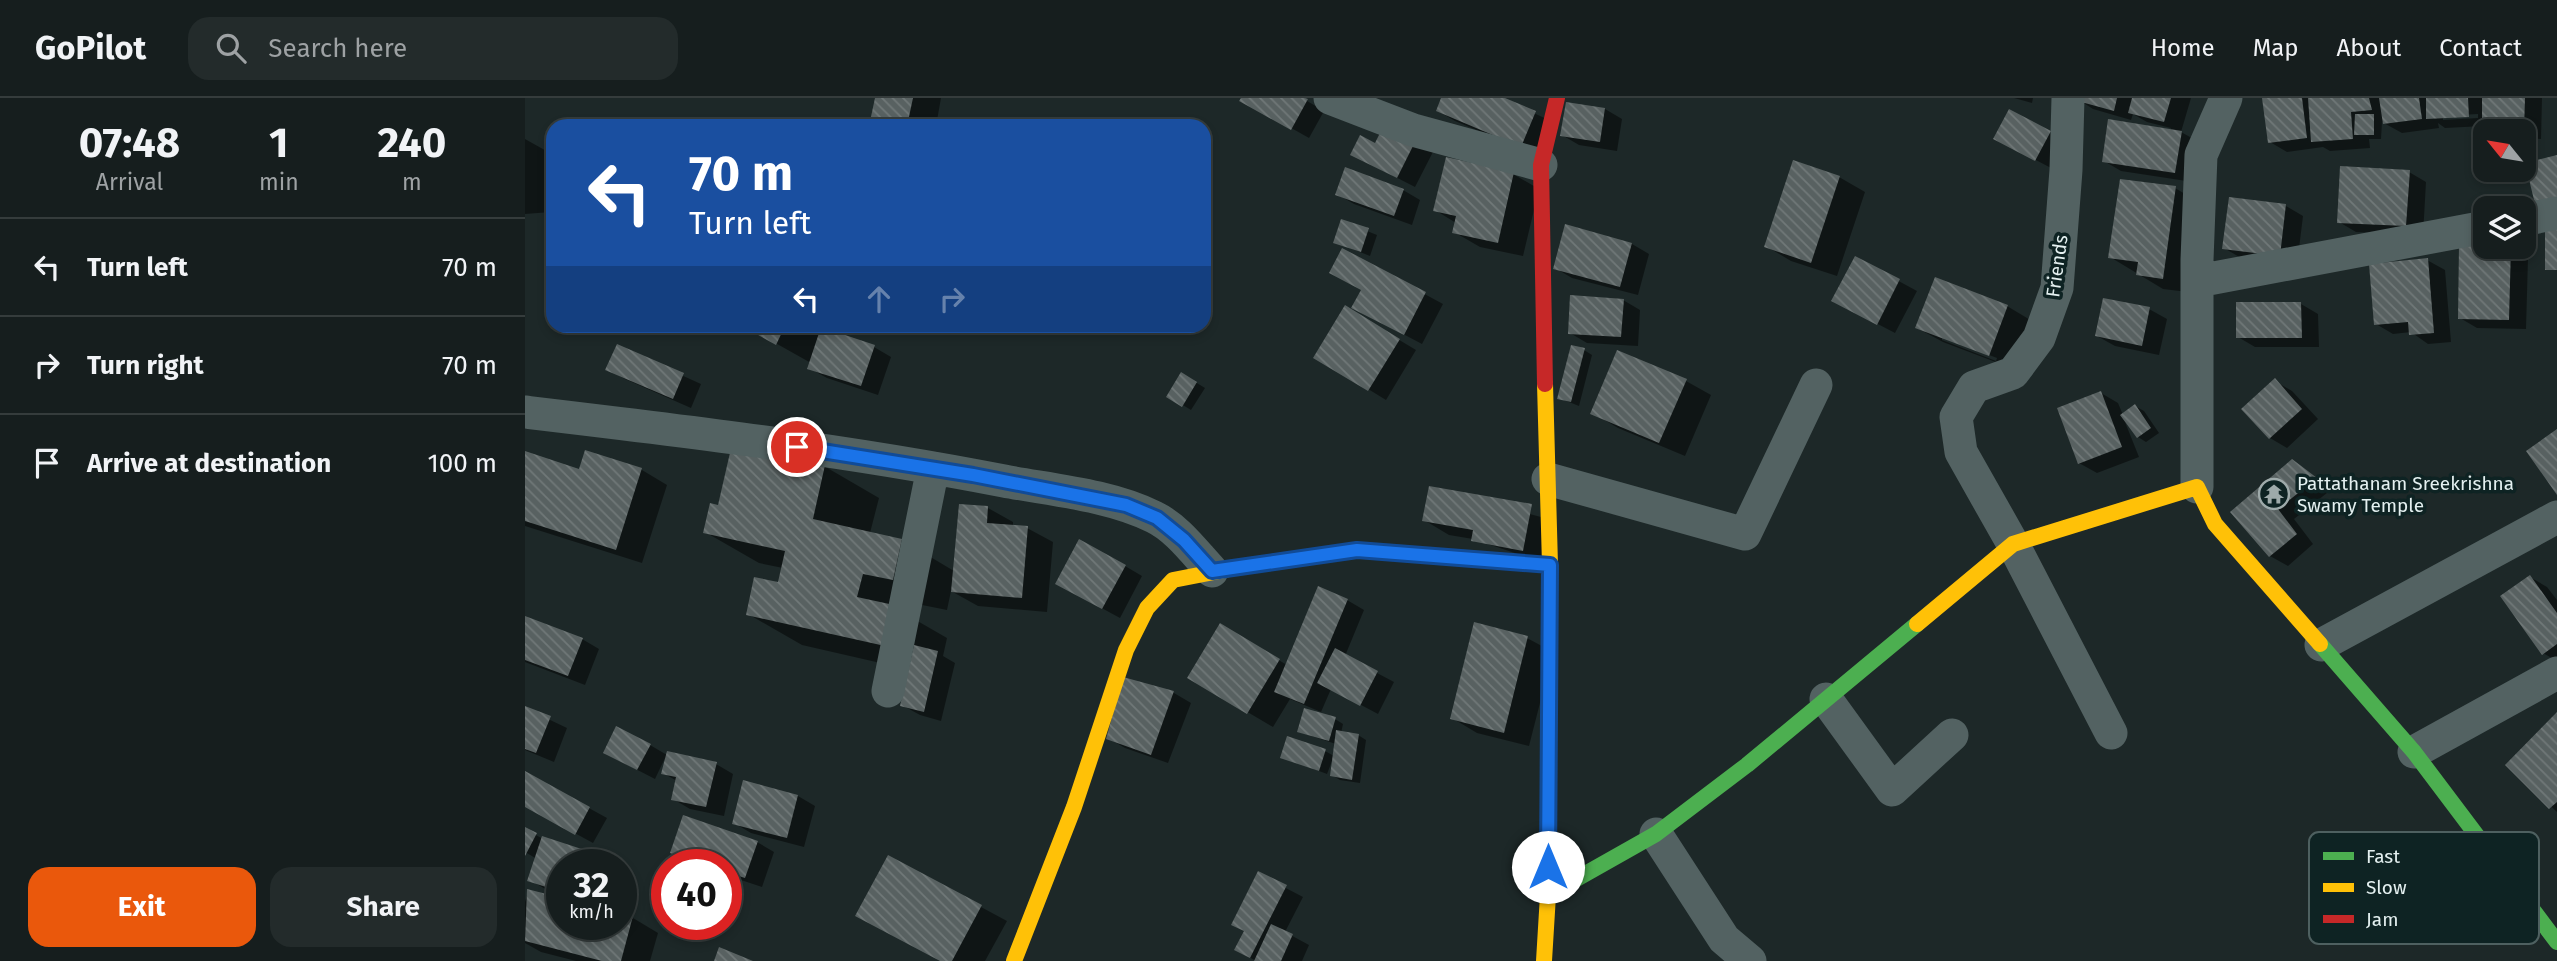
<!DOCTYPE html>
<style>
:root{--surface:#161e1e;--page:#232b2b;--text:#f1f3f6;--muted:#9ea2a4;--line:#353c3c;--accent:#ea580c}
body{margin:0;font-family:"Fira Sans",sans-serif;background:var(--page);color:var(--text);height:100vh;display:flex;flex-direction:column;font-size:26px;white-space:nowrap}
*{box-sizing:border-box;margin:0}
p{font-size:23px;color:var(--muted)}
.icon{flex:none;width:38px;height:38px;fill:none;stroke:currentColor;stroke-width:2;stroke-linecap:round;stroke-linejoin:round}
.map{position:relative;flex:1;overflow:hidden}
.sheet{display:flex;flex-direction:column;background:var(--surface);width:525px}
.sheet>*{flex:none}
.guide{position:absolute;left:21px;top:21px;width:665px;height:214px;border-radius:21px;box-shadow:0 4px 10px #0003,0 0 0 2px var(--line);background:#1a4fa0;color:#fff;overflow:hidden}
.needle{width:46px;rotate:300deg}
.controls{position:absolute;left:1948px;top:21px;display:grid;gap:14px}
.controls a{display:grid;place-items:center;width:63px;height:63px;border-radius:14px;background:var(--surface);box-shadow:0 4px 10px #0003,0 0 0 2px var(--line);font-size:35px}
.speed{position:absolute;left:21px;top:751px;display:flex;gap:14px;font-size:35px;font-weight:700;text-align:center}
.speed>*{display:grid;place-content:center;width:91px;height:91px;border-radius:50%;background:var(--surface);box-shadow:0 4px 10px #0003,0 0 0 2px var(--line);line-height:1}
.speed small{font-size:18px;font-weight:400}
.speed .limit{border:10px solid #d22;background:#fff;color:#111}
.pin{position:absolute;display:grid;place-items:center;width:60px;height:60px;color:#fff;margin:-30px;border:4px solid #fff;border-radius:50%;box-shadow:0 2px 7px #0007}
.me{position:absolute;width:77px;margin:-38px;rotate:0deg;stroke-linejoin:round;filter:drop-shadow(0 0 5px #0008)}
.turn{display:flex;align-items:center;gap:24px;height:147px;padding:0 28px;font-size:32px}
.turn .icon{width:91px;height:91px;stroke-width:2.5}
.turn b{display:block;font-size:49px;line-height:60px}
.lanes{display:flex;align-items:center;height:66px;padding:0 28px;background:#0003;justify-content:center;gap:35px;direction:ltr}
.lanes .off{opacity:.35}
.eta{display:flex;justify-content:space-evenly;align-items:center;height:119px;text-align:center}
.eta b{font-size:42px;font-weight:700;line-height:49px}
.button{display:flex;gap:14px;margin-top:auto;padding:14px 28px}
.button a{flex:1;height:80px;border-radius:21px;background:var(--accent);color:#fff;font-size:28px;font-weight:700;line-height:80px;text-align:center}
.button a+a{background:var(--page);color:var(--text)}
ul{padding:0;list-style:none}
li{display:flex;align-items:center;gap:21px;height:98px;padding:0 28px;border-top:2px solid var(--line)}
li div{flex:1}
li b{display:block;font-size:26px}
li em{font-style:normal}
header{display:flex;align-items:center;gap:42px;box-sizing:border-box;height:98px;padding:0 35px;background:var(--surface);border-bottom:2px solid var(--line)}
header strong{font-size:33px}
nav{display:flex;gap:38px;margin-inline-start:auto;font-size:24px}
.search{width:490px;height:63px;background:var(--page);display:flex;align-items:center;gap:18px;box-sizing:border-box;padding:0 24px;border-radius:21px;color:var(--muted);font-size:26px}
main{display:flex;flex:1;min-height:0}
.map>svg:first-child{display:block}
.shadow{fill:#0007;fill-rule:evenodd}
.building{fill:url(#building-back-hatch)}
.lines{fill:none;stroke-linecap:round;stroke-linejoin:round}
.street{stroke:#536262;stroke-width:33}
.fast{stroke:#4caf50;stroke-width:16}
.slow{stroke:#ffc107;stroke-width:16}
.jam{stroke:#c62828;stroke-width:16}
.route-casing{stroke:#114b97;stroke-width:18}
.route{stroke:#1a73e8;stroke-width:12}
.labels{text-anchor:middle;dominant-baseline:central;stroke-width:7;stroke-linejoin:round;paint-order:stroke}
.street-label{font-size:19px;fill:#e4f0f0;stroke:#0e2323}
.poi-label{font-size:19px;fill:#e4f0f0;stroke:#0e2323;text-anchor:start}
.key{fill:#0e2323;stroke:#4e6060;stroke-width:2}
.key-label{font-size:19px;fill:#e4f0f0}
</style>
<header>
<strong>GoPilot</strong>
<div class="search"><svg class="icon" aria-label="search" viewBox="0 0 24 24"><circle cx="10" cy="10" r="6"/><path d="M15 15l6 6"/></svg>Search here</div>
<nav><a>Home</a><a>Map</a><a>About</a><a>Contact</a></nav>
</header>
<main>
<section class="sheet">
<div class="eta">
<div><b>07:48</b><p>Arrival</p></div>
<div><b>1</b><p>min</p></div>
<div><b>240</b><p>m</p></div>
</div>
<ul>
<li><svg class="icon" aria-label="left" viewBox="0 0 24 24"><path d="M17 20v-9H6M10 6l-5 5 5 5"/></svg><div><b>Turn left</b></div><em>70 m</em></li>
<li><svg class="icon" aria-label="right" viewBox="0 0 24 24"><path d="M7 20v-9h11M14 6l5 5-5 5"/></svg><div><b>Turn right</b></div><em>70 m</em></li>
<li><svg class="icon" aria-label="arrive" viewBox="0 0 24 24"><path d="M6 21V4h12l-3 4 3 4H6"/></svg><div><b>Arrive at destination</b></div><em>100 m</em></li>
</ul>
<div class="button"><a>Exit</a><a>Share</a></div>
</section>
<div class="map">
<svg width="2032" height="863" viewBox="0 0 2032 863">
<defs>
<pattern id="building-back-hatch" width="6" height="6" patternUnits="userSpaceOnUse" patternTransform="scale(1.75)"><rect width="6" height="6" fill="#586161"/><path d="M-1 5l2 2M0 0l6 6M5-1l2 2" fill="none" stroke="#707878"/></pattern>
</defs>
<rect width="100%" height="100%" fill="#1d2828"/>
<path class="shadow" d="M352,0h64l-5,28h-65z
M718,0h59l22,13 -15,27 -67,-38z
M918,0h58l52,24 -14,34 -84,-35 -17,-10z
M1489,0h19l-1,5z
M1551,0h115l-10,34 18,10 -6,40 -72,-11 -17,-10 66,-30 1,-3 -24,-6 -14,-8 -2,6 -38,-11z
M1739,0h278l-1,41 -18,-1v-7h-34l-5,-5 -39,2 -7,-5 1,5 -37,5 -20,-11 -1,17h-12l1,9 -40,3 -7,-4 -36,5 -17,-10zM1953,16v4l-35,2v-4z
M1080,11l17,10 -5,32 -38,-6 -17,-10z
M1525,34l17,10 -14,27 -40,-21z
M0,41l25,14 1,59 -26,2z
M851,47l59,3 -20,39 -45,-23z
M1884,74l17,10 -3,53 -67,-3 -17,-10z
M988,76l26,15 -16,67 -43,-9 -26,-15 2,-9 -21,-13z
M1314,79l26,15 -28,84 -46,-15 -25,-15z
M1650,90l25,15 -12,89 -25,-3 -53,-32z
M878,92l17,10 -8,25 -58,-21 -17,-10z
M1761,108l17,10 -6,49 -56,-7 -17,-10z
M817,123l35,14 -7,21 -35,-14z
M1041,129l66,17 17,10 -11,41 -66,-17 -17,-10z
M1985,150l18,10 -2,71 -49,-1 -17,-10z
M818,152l100,54 -21,40 -51,-27 -8,-27z
M1331,160l61,33 -22,42 -44,-23z
M1902,162l18,10 6,72 -23,2 -17,-12 -18,2 -17,-10z
M1098,202l17,10 -2,36 -51,-3 -17,-10z
M1776,206l17,10 1,33h-64l-17,-10z
M1482,208l25,15 -18,48 -71,-27 -26,-14zM1417,239l55,21 -1,3 -54,-21z
M821,210l70,42 -30,50 -70,-43z
M1624,211l18,10 -8,36 -44,-9 -18,-10z
M220,228h82l-3,4 50,17 17,10 -13,38 -51,-17 -18,-10 2,-5z
M92,248l84,38 -10,24 -66,-29 -18,-10z
M1059,252l8,5 -13,51 -20,-8z
M657,276l23,14 -14,22 -23,-14z
M1161,283l25,14 -26,61 -67,-28 -25,-15z
M1750,283l17,10 26,28 -31,29 -17,-10z
M1576,295l17,10 5,12 12,-9 9,5 15,22 -13,9 -8,-5 -13,-15 14,35 -42,16 -18,-10z
M62,354l55,18 25,15 -25,78 -117,-37v-73l56,18z
M1767,363l40,28 -38,30 19,25 -25,22 -18,-10 -38,-44z
M299,368l55,32 -9,35 32,7 52,31 6,-65 28,2 25,14v4l14,2 26,14 -6,70 -69,-6 -27,-15 -4,19 -30,-6 -3,15 33,19 -4,18 12,7 -14,58 -21,-6 -18,-10 9,-35 -109,-25 -54,-31 31,-30 4,-16 -24,-5 -54,-31 14,-25z
M905,390l126,33 -8,43 -75,-25 -24,-4 -25,-15z
M600,468l17,10 -22,42 -46,-25z
M2005,479l17,10 10,13v61l-14,-8z
M822,502l17,10 -19,46 49,26 -16,32 -47,-25 -10,23 -31,-13 -17,28 -83,-49 30,-52 67,39z
M0,520l57,21 17,10 -14,36 -60,-23z
M1002,540l26,14 -24,94 -52,-13 -25,-15z
M599,581l50,14 17,10 -23,60 -43,-15 -17,-10z
M0,610l42,20 -13,34 -29,-12z
M2032,617v97l-50,-47z
M810,621l8,5 -2,9 17,2 8,5 -6,43 -20,-3 -8,-5 2,-14h-2l-5,13 -45,-17 43,-6 9,5 2,-12 -37,-12z
M125,647l17,10 49,9 17,10 -9,42 -34,-7 -17,-10 4,-18 -14,-8 2,-15 -10,21 -33,-17z
M0,675l82,45 -14,25 -68,-37z
M220,685l53,13 17,10 -11,41 -53,-14 -17,-10z
M0,731l18,10 66,20 8,5h-55v31l-15,-5 -17,-10 7,-21 -12,-7z
M232,744l17,10 -12,35 -36,-12v-11h-29l-25,-12z
M363,759l119,64 -22,40h-43z
M96,769l5,2 -5,15z
M734,776l44,23 -18,35 24,13 -7,16h-46l-19,-11 9,-19z
M3,793l34,33h59v-9l12,3 25,15 -8,28h-74l-35,-9 -16,-9v-41z"/>
<path class="building" d="M350,0h38l-6,28h-38z
M716,0h64l3,1 -17,31 -52,-29z
M916,0h64l31,13 -15,36 -85,-36z
M1549,0h43l-3,13 -40,-11z
M1607,0h39l-7,24 -36,-9z
M1737,0h40l5,40 -39,5z
M1783,0h61l3,12 -21,2 2,27 -42,3z
M1854,0h40l3,21 -39,5z
M1901,0h42l1,19 -43,2z
M1957,0h43l-1,32 -42,-1z
M1041,4l39,6 -5,34 -40,-6z
M1484,11l42,22 -16,30 -42,-22z
M1830,16h19v21h-20z
M1583,21l74,12 -7,42 -73,-11z
M861,23l32,15 -21,42 -47,-23 10,-20 15,8z
M2032,57v47l-21,6 -11,-45z
M921,59l68,15 -16,71 -46,-10 4,-17 -23,-5z
M1268,62l47,16 -29,87 -47,-16z
M1815,68l70,4 -4,56 -69,-3z
M820,69l59,22 -10,27 -59,-21z
M1595,81l56,7 -13,93 -27,-4 2,-13 -30,-4z
M1704,99l57,7 -6,52 -58,-7z
M816,121l28,9 -8,24 -28,-9z
M1040,126l67,19 -12,44 -67,-18z
M2020,126h12v46h-12z
M1934,147l52,2 -2,73 -51,-1z
M817,150l84,44 -22,43 -53,-27 10,-18 -32,-17z
M1330,158l45,23 -23,46 -46,-24z
M1903,160l6,75 -25,2 -1,-13 -34,3 -5,-61z
M1410,179l73,28 -19,51 -74,-28z
M1045,197l54,4 -3,38 -53,-3z
M1578,200l47,9 -8,39 -47,-10z
M1711,204h65l1,36h-66z
M820,207l55,34 -32,52 -55,-33z
M217,228h43l-9,19z
M296,229l54,18 -14,41 -54,-17z
M92,246l67,29 -11,26 -68,-29z
M1046,247l14,3 -14,54 -14,-3z
M1092,252l70,29 -28,64 -69,-29z
M656,274l16,10 -15,25 -16,-10z
M1750,280l27,31 -33,30 -28,-30z
M1576,293l21,56 -44,17 -21,-56z
M1610,306l16,24 -14,10 -17,-23z
M2032,331v66l-31,-44z
M207,346l93,21 -12,54 89,20 -9,41 -30,-6 -6,23 37,8 -9,41 -139,-31 8,-38 24,5 7,-31 -82,-18 7,-30 8,2z
M60,352l57,18 -26,82 -91,-29v-70l54,18z
M1767,361l25,19 -39,31 19,25 -28,23 -39,-45z
M904,388l103,18 -9,47 -52,-10 2,-11 -51,-9z
M434,406l29,2 -1,17 41,3 -6,72 -71,-6z
M554,441l47,26 -24,44 -47,-25z
M2005,477l27,38v31l-15,11 -42,-59z
M793,488l30,13 -44,105 -30,-12z
M0,518l58,22 -15,38 -43,-16z
M949,524l54,14 -24,97 -54,-14z
M695,525l60,36 -33,55 -60,-36z
M389,547l24,6 -14,61 -24,-6z
M810,550l43,23 -18,35 -43,-23z
M598,579l51,14 -23,64 -45,-16z
M0,608l26,10 -15,37 -11,-4z
M779,610l32,9 -7,24 -32,-9z
M2032,614v90l-8,7 -44,-44z
M91,628l35,18 -14,26 -34,-17z
M811,632l23,4 -7,46 -22,-4z
M762,638l39,13 -7,22 -39,-13z
M142,653l50,11 -11,45 -35,-7 5,-23 -15,-3z
M0,673l65,36 -15,28 -50,-28z
M218,682l55,15 -11,43 -55,-14z
M158,717l75,26 -13,37 -19,-6v-8h-22l-34,-11z
M0,729l12,6 -12,23z
M17,738l67,22 -2,6h-45v28l-35,-11z
M363,757l94,50 -30,56h-12l-85,-45z
M733,773l29,14 -37,73 -16,-8 10,-19 -13,-6z
M2,791l35,9v26h59v-11l12,3 -12,45h-19l-77,-20z
M746,826l22,10 -12,27h-27z
M194,849l34,14h-39z"/>
<g class="lines">
<path class="street" d="M805,0l83,32 128,35
M1543,0l-2,72 -9,118 -18,50 -26,35 -39,14 -18,30 5,35 52,92 98,189
M1998,122l34,-7
M1673,183l287,-54
M0,314c160,19 321,38 479,69 48,9 106,14 150,36 23,11 41,36 58,54
M1023,381l197,55 71,-149
M1672,389v-227l4,-105 25,-57
M1796,547l236,-128
M363,593l45,-223
M1301,601l66,91 60,-55
M1889,654l143,-79
M1131,736l68,105 26,22"/>
<path class="fast" d="M720,468l112,-16 193,15
M1795,546l94,108 143,190
M1023,797l108,-61 91,-69 170,-141"/>
<path class="slow" d="M1392,526l96,-80 184,-57 18,37 105,120
M489,863l60,-154 52,-157 21,-42 26,-28 72,-14
M1019,863l4,-66 2,-330 -5,-181"/>
<path class="jam" d="M1020,286l-4,-219 16,-67"/>
</g>
<g class="lines">
<g class="route-casing">
<path id="route" d="M272,349l176,28 153,30 31,13 27,22 28,31 145,-21 193,15 -2,302"/>
</g>
<use href="#route" class="route"/>
</g>
<defs>
<g id="temple-ring" transform="scale(1.575)"><circle r="9.5" fill="#0e2323" stroke="#9eaaaa" stroke-width="1.5"/><path d="M0-6L5-2H3V0L6.5 2.5H4V6H1.5V3h-3V6H-4V2.5H-6.5L-3 0V-2H-5Z" fill="#9eaaaa"/></g>
</defs>
<g fill-rule="evenodd">
<use href="#temple-ring" x="1749" y="396"/>
</g>
<g class="labels">
<g class="street-label">
<text transform="translate(1532 168) rotate(-82)">Friends</text>
</g>
<g class="poi-label">
<text x="1772" y="385">Pattathanam Sreekrishna<tspan x="1772" dy="22">Swamy Temple</tspan></text>
</g>
</g>
<rect x="1784" y="734" width="230" height="112" rx="10" class="key"/>
<rect x="1798" y="754" width="31" height="8" fill="#4caf50"/>
<rect x="1798" y="785" width="31" height="9" fill="#ffc107"/>
<rect x="1798" y="817" width="31" height="8" fill="#c62828"/>
<g class="key-label">
<text x="1841" y="765">Fast</text>
<text x="1841" y="796">Slow</text>
<text x="1841" y="828">Jam</text>
</g>
</svg>
<div class="controls">
<a><svg class="needle" viewBox="-14 -14 28 28"><path d="M0-13l5 13h-10z" fill="#e53935"/><path d="M0 13l5-13h-10z" fill="#9ea2a4"/></svg></a>
<a><svg class="icon" aria-label="layers" viewBox="0 0 24 24"><path d="M12 4l9 5-9 5-9-5zM3 14l9 5 9-5"/></svg></a>
</div>
<div class="speed"><div>32<small>km/h</small></div><div class="limit">40</div></div>
<div class="pin" style="left:272px;top:349px;background:#d93025"><svg class="icon" aria-label="arrive" viewBox="0 0 24 24"><path d="M6 21V4h12l-3 4 3 4H6"/></svg></div>
<svg class="me" style="left:1023px;top:769px" viewBox="-20 -20 40 40"><circle r="19" fill="#fff"/><path d="M0-13L10 11 0 6-10 11z" fill="#1a73e8"/></svg>
<div class="guide">
<div class="turn"><svg class="icon" aria-label="left" viewBox="0 0 24 24"><path d="M17 20v-9H6M10 6l-5 5 5 5"/></svg><div><b>70 m</b>Turn left</div></div>
<div class="lanes"><svg class="icon" aria-label="left" viewBox="0 0 24 24"><path d="M17 20v-9H6M10 6l-5 5 5 5"/></svg><svg class="icon off" aria-label="ahead" viewBox="0 0 24 24"><path d="M12 20V5M6 11l6-6 6 6"/></svg><svg class="icon off" aria-label="right" viewBox="0 0 24 24"><path d="M7 20v-9h11M14 6l5 5-5 5"/></svg></div>
</div>
</div>
</main>
